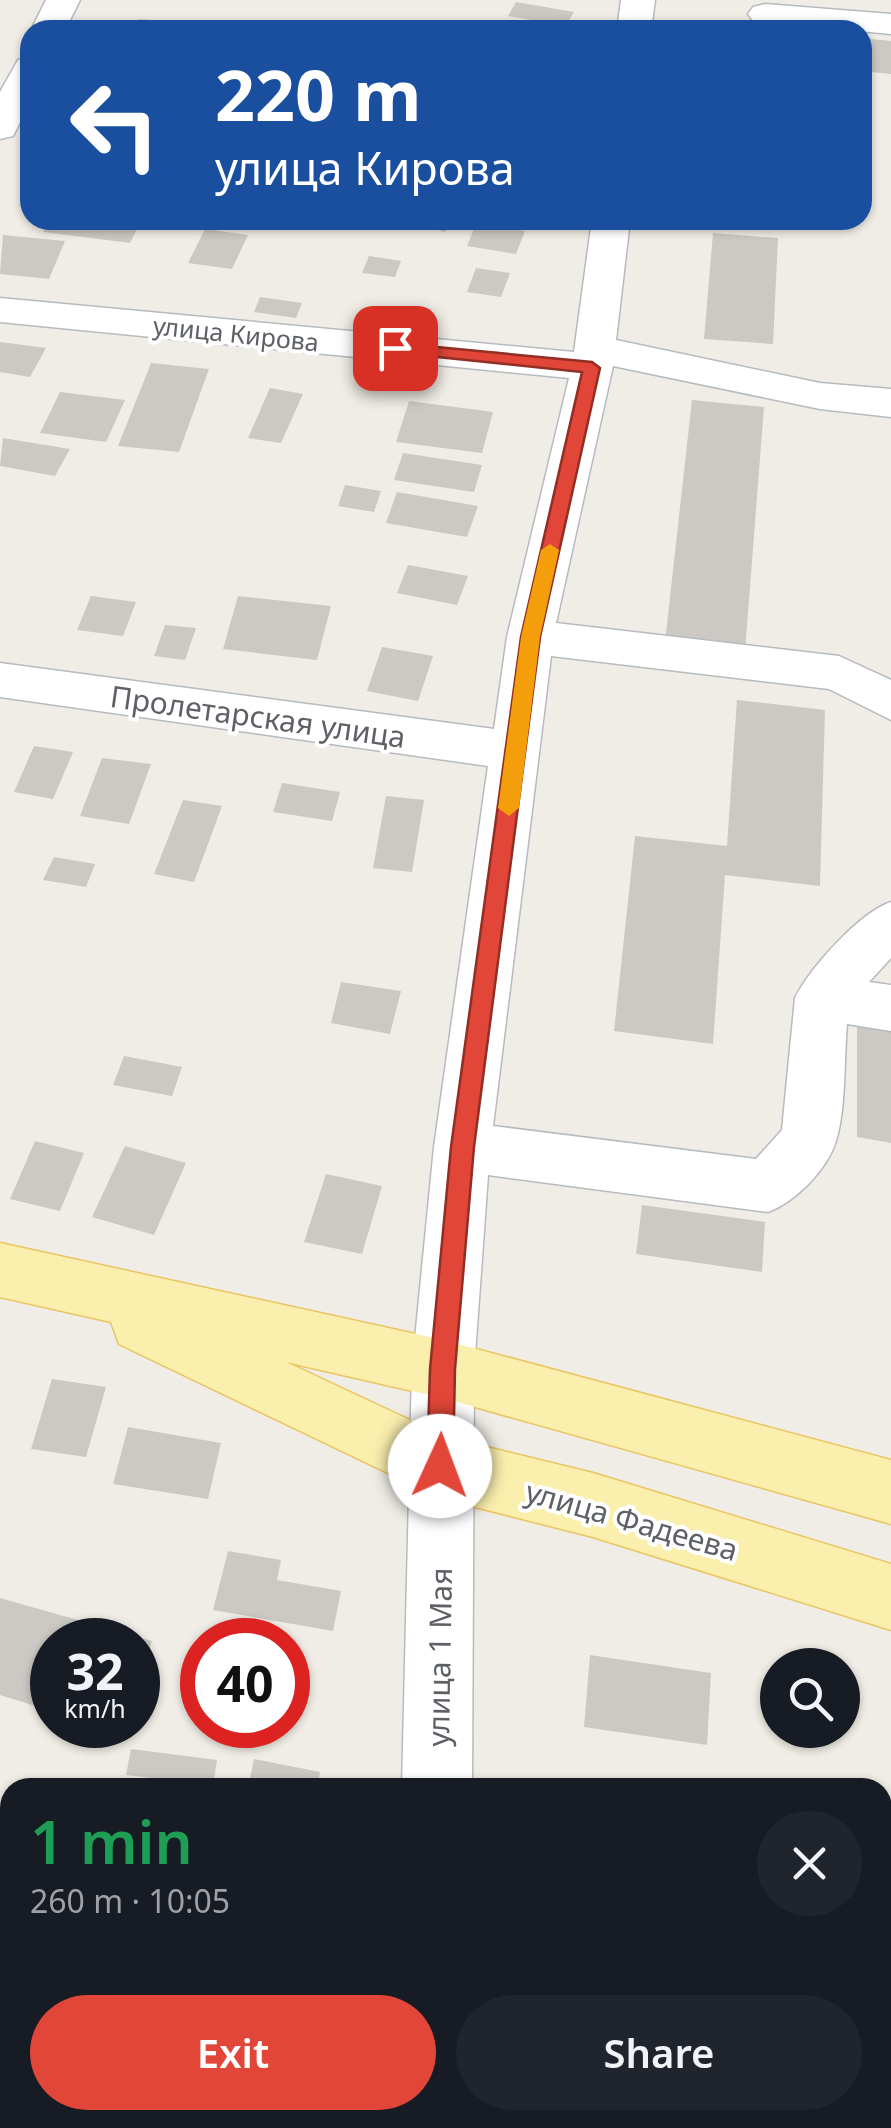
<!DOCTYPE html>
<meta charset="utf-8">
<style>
:root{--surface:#171b24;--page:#20242c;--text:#f1f3f6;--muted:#9ea1a6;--accent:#e14638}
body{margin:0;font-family:"Noto Sans",sans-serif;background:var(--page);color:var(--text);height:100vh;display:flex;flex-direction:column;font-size:38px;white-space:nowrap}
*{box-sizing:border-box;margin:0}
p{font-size:32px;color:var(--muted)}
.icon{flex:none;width:55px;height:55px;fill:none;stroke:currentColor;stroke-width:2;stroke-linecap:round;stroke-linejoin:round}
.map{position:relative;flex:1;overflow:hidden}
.details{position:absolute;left:0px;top:1778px;width:892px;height:352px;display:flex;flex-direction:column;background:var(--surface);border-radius:30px 30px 0 0;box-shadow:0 2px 8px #0004}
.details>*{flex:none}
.banner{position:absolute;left:20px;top:20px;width:852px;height:210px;border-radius:30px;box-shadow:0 2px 8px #0004;background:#1a4fa0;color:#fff;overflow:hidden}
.controls{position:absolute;left:760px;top:1648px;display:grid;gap:20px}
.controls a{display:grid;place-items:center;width:100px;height:100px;border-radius:50%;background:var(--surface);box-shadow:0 2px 8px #0004;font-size:50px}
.speed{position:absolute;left:30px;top:1618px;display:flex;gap:20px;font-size:50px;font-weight:700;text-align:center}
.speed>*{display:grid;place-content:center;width:130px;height:130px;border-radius:50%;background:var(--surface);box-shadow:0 2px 8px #0004;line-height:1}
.speed small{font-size:25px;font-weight:400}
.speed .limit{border:15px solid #d22;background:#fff;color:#111}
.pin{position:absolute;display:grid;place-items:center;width:85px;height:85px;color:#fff;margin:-42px;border-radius:20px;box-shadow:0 5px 15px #0006}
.me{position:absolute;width:110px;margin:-55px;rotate:2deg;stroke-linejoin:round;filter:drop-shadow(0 0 8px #0008)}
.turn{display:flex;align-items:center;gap:35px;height:210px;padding:0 30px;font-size:45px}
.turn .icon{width:130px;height:130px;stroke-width:2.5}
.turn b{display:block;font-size:70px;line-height:85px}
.round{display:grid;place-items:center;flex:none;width:105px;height:105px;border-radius:52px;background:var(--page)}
.overview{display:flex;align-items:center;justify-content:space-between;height:170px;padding:0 30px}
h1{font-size:60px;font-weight:600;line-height:75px;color:#1e9e55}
.primary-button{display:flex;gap:20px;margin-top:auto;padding:20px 30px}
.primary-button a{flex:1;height:115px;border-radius:60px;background:var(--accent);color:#fff;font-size:40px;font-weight:600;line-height:115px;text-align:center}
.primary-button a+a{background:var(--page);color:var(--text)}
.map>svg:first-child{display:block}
.building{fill:#ccc9c4}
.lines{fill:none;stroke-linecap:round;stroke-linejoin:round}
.minor-casing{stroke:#b7babe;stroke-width:3}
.major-casing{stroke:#ebc562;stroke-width:3}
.minor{fill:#fff;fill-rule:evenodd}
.major{fill:#fbefae;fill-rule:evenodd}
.route{fill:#e14638;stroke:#922e24;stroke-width:2.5}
.slow{fill:#f59e0b}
.labels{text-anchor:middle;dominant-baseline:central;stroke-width:8;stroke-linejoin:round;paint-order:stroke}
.far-street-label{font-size:25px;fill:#5d6065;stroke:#fff}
.street-label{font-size:30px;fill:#5d6065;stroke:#fff}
</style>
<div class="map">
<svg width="891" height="2128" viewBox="0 0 891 2128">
<rect width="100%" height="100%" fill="#efede5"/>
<path class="building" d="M516,2l58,10 -8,14 -58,-10z
M139,19l96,8v3h-102z
M862,38l29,3v33l-29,-3z
M50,220h67l23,3 -10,20 -87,-11z
M415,220h40l-10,12 -32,-9z
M476,224l49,7 -9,23 -49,-8z
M205,229l43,6 -16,34 -44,-6z
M713,233l65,5 -5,106 -69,-5z
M3,235l62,6 -16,38 -49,-5z
M369,256l32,5 -6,16 -33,-4z
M476,268l34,5 -9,24 -34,-5z
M260,297l42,6 -6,15 -42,-6z
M0,342l46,6 -16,29 -30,-5z
M151,363l58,6 -30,83 -61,-6z
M270,388l33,6 -22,49 -33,-5z
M60,392l65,8 -19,42 -66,-9z
M692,400l72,7 -19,244 -80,-9z
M409,401l84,11 -11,41 -86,-11z
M3,438l67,11 -15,27 -55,-10z
M403,453l79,12 -8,27 -80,-12z
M345,485l36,6 -7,21 -36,-6z
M397,492l81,14 -11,31 -81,-14z
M408,565l60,11 -11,29 -60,-12z
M91,596l45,6 -13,34 -46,-6z
M238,596l93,10 -14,54 -94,-11z
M165,625l31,3 -11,32 -31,-4z
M382,647l51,9 -15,45 -51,-10z
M737,700l88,10 -5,176 -95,-11 -12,169 -99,-13 21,-195 92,10z
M34,746l39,6 -20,47 -39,-7z
M102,758l49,6 -22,60 -49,-8z
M282,783l58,9 -8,29 -59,-9z
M386,796l38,4 -12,72 -39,-4z
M183,800l39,6 -28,76 -40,-8z
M54,857l41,7 -9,23 -43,-7z
M341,982l60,9 -11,43 -59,-11z
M857,1005l34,5v133l-34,-6z
M124,1056l58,11 -10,29 -59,-11z
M35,1141l49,12 -24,58 -50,-12z
M125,1146l61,17 -32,72 -62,-18z
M326,1174l56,12 -20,68 -58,-12z
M642,1205l123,17 -3,50 -126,-18z
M52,1379l54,8 -20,70 -55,-8z
M128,1427l93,16 -13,56 -95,-15z
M228,1551l53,9 -4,20 64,11 -8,40 -120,-21z
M0,1598l152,43 -14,39v-40h-86v71l-52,-16z
M590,1655l121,18 -4,72 -123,-18z
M131,1749l86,11 -4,25 -87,-10z
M254,1759l66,13 -3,16h-69z
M244,2120h48l-2,8h-20z
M630,2120h84v8h-85z"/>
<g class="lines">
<g class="minor-casing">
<path id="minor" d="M46,0h34l-15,30h-34z
M621,0h34l-4,30h-34z
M765,4l126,10v20l-138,-13 -5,-7 5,-7z
M30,57v46l-17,33 -13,3v-47l18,-32z
M592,220h38l-14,120 204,43 71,6v28l-71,-8 -207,-43 -57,257 283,33 52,24v40l-62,-31 -278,-33 -58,470 263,33 26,-29 13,-132c15,-30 65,-86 96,-96v56l-22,24 22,3v46l-44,-7c-3,34 -1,85 -11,117 -9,29 -41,61 -68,71l-280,-37 -14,194 -2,419h-70l10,-419 22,-222 54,-381 -488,-69v-34l494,66 13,-92 62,-259 -569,-56v-24l574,54z
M394,2120h76v8h-76z"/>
</g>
<g class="major-casing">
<path id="major" d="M0,1243l443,97 448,120v64l-448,-126 -157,-36 160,75 147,36 298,91v66l-298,-93 -153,-39 -321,-154 -8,-22 -111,-25z"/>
</g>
<use href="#minor" class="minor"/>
<use href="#major" class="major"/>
</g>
<path class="route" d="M395,343l197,19 8,6 -60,269 -66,510 -19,222 -2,97 -4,10 -9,3 -9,-3 -4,-10 3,-97 21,-222 70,-510 61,-265 -193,-20 -3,-4z"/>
<path class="slow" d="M550,544l9,6 -19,87 -21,171 -10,8 -11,-8 23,-171 20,-87z"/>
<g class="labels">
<g class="far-street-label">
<text transform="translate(236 333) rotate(6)">улица Кирова</text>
</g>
<g class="street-label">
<text transform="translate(258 716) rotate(8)">Пролетарская улица</text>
<text transform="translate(632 1520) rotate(16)">улица Фадеева</text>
<text transform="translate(439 1657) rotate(-89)">улица 1 Мая</text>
</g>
</g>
</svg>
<div class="controls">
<a><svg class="icon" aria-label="search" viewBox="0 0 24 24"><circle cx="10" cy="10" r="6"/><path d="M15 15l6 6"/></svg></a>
</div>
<div class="speed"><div>32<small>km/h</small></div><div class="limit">40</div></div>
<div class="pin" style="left:395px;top:348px;background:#d93025"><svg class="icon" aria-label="arrive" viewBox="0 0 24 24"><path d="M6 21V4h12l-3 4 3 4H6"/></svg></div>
<svg class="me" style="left:440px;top:1466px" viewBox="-20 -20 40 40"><circle r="19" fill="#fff"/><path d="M0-13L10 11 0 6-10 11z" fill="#e14638"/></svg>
<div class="banner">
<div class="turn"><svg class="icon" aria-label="left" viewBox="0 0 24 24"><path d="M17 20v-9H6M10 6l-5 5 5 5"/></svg><div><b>220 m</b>улица Кирова</div></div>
</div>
<section class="details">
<div class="overview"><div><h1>1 min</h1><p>260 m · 10:05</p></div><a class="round"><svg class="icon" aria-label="close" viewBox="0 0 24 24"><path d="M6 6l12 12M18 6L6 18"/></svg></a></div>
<div class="primary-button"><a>Exit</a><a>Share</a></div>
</section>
</div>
